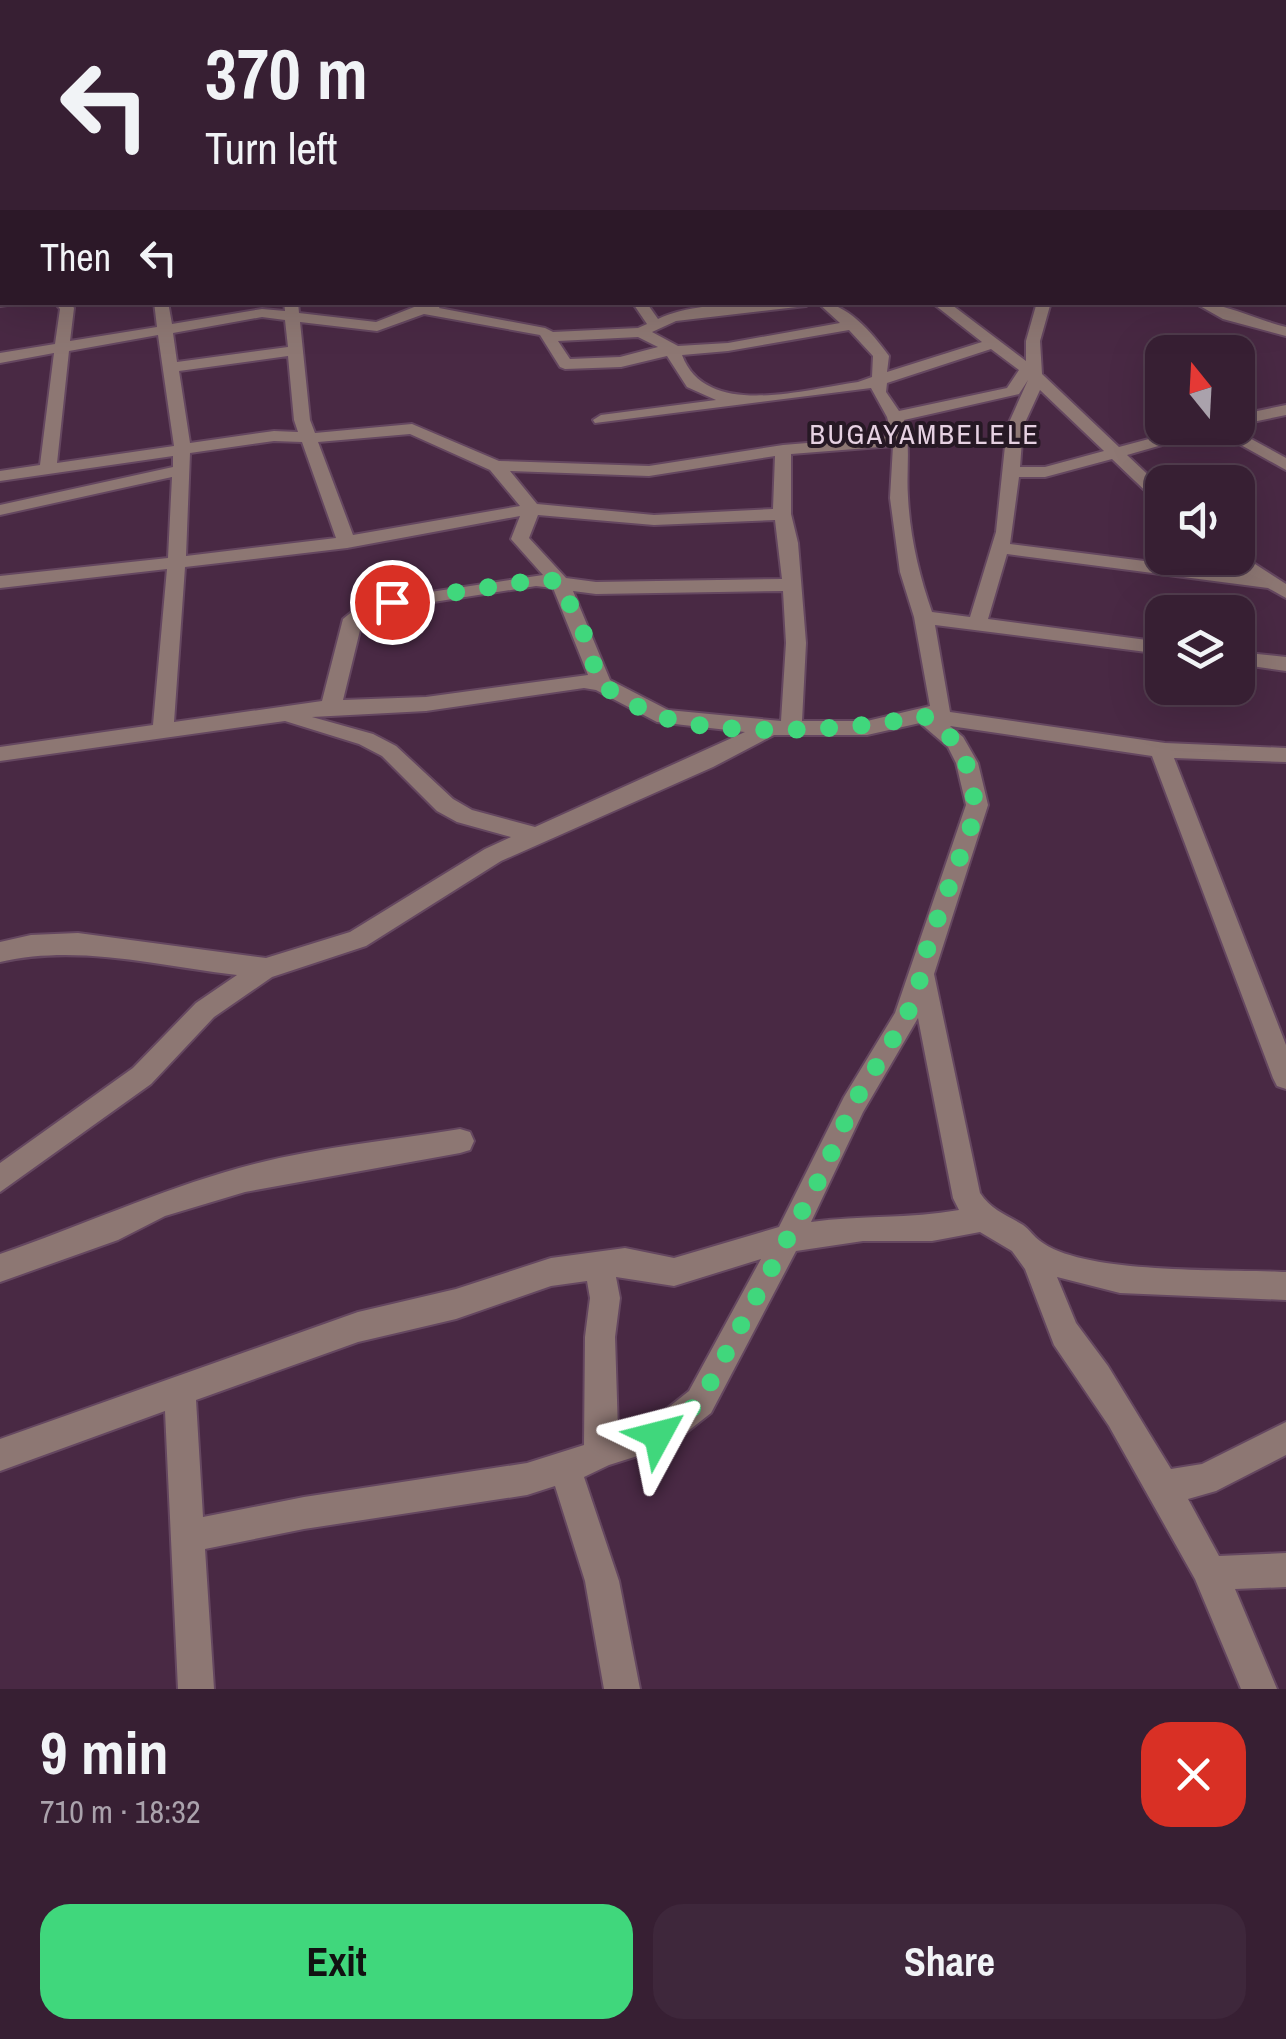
<!DOCTYPE html>
<meta charset="utf-8">
<style>
:root{--surface:#371f33;--page:#3e273b;--text:#f1f3f6;--muted:#aaa2ac;--line:#513d4e;--accent:#40d77c}
body{margin:0;font-family:"Archivo Narrow",sans-serif;background:var(--page);color:var(--text);height:100vh;display:flex;flex-direction:column;font-size:38px;white-space:nowrap}
*{box-sizing:border-box;margin:0}
p{font-size:32px;color:var(--muted)}
.icon{flex:none;width:55px;height:55px;fill:none;stroke:currentColor;stroke-width:2;stroke-linecap:round;stroke-linejoin:round}
.map{position:relative;height:1689px;overflow:hidden}
.side{display:flex;flex-direction:column;background:var(--surface);flex:1}
.side>*{flex:none}
.hud{position:absolute;left:0px;top:0px;width:1288px;height:305px;box-shadow:0 10px 40px #0002,0 0 0 2px var(--line);background:#371f33;color:var(--text);overflow:hidden}
.needle{width:65px;rotate:342deg}
.fabs{position:absolute;left:1145px;top:335px;display:grid;gap:20px}
.fabs a{display:grid;place-items:center;width:110px;height:110px;border-radius:20px;background:var(--surface);box-shadow:0 10px 40px #0002,0 0 0 2px var(--line);font-size:50px}
.pin{position:absolute;display:grid;place-items:center;width:85px;height:85px;color:#fff;margin:-42px;border:5px solid #fff;border-radius:50%;box-shadow:0 2px 10px #0007}
.me{position:absolute;width:110px;margin:-55px;rotate:52deg;stroke-linejoin:round;filter:drop-shadow(0 0 8px #0008)}
.turn{display:flex;align-items:center;gap:35px;height:210px;padding:0 40px;font-size:45px}
.turn .icon{width:130px;height:130px;stroke-width:2.5}
.turn b{display:block;font-size:70px;line-height:85px}
.then{display:flex;align-items:center;height:95px;padding:0 40px;background:#0003;gap:20px;font-size:38px}
.round{display:grid;place-items:center;flex:none;width:105px;height:105px;border-radius:30px;background:var(--page)}
.head{display:flex;align-items:center;justify-content:space-between;height:170px;padding:0 40px}
h1{font-size:60px;font-weight:700;line-height:75px}
.primary-button{display:flex;gap:20px;margin-top:auto;padding:20px 40px}
.primary-button a{flex:1;height:115px;border-radius:30px;background:var(--accent);color:#111;font-size:40px;font-weight:700;line-height:115px;text-align:center}
.primary-button a+a{background:var(--page);color:var(--text)}
.map>svg:first-child{display:block}
.lines{fill:none;stroke-linecap:round;stroke-linejoin:round}
.minor-casing{stroke:#654760;stroke-width:4}
.minor{fill:#8d7773;fill-rule:evenodd}
.route{stroke:#40d77c;stroke-width:18;stroke-dasharray:0 32.4}
.labels{text-anchor:middle;dominant-baseline:central;stroke-width:8;stroke-linejoin:round;paint-order:stroke}
.far-quarter-label{font-size:28px;letter-spacing:2.5px;fill:#e6d1e2;stroke:#261824}
</style>
<div class="map">
<svg width="1286" height="1689" viewBox="0 0 1286 1689">
<rect width="100%" height="100%" fill="#492944"/>
<g class="lines">
<g class="minor-casing">
<path id="minor" d="M15,0h43l2,2h-42z
M410,0h10l1,2h-10z
M630,0h21l1,1 -24,1z
M737,0h15l2,2h-14z
M934,0h15l2,2h-14z
M1202,0h12l2,2h-12z
M1285,7h1v6h-1z
M0,14h2v6h-2z
M1285,23h1v6h-1z
M1285,40h1v7h-1z
M1285,70h1v6h-1z
M1285,108h1v7h-1z
M1286,130v8l-1,1v-8z
M1285,147h1v8h-1z
M0,161l2,1v8l-2,-1z
M0,180h2v8h-2z
M2,205v9l-2,1v-9z
M1285,219h1v8h-1z
M1285,239h1v9h-1z
M0,249h2v8h-2z
M0,298l2,4h7l-2,3 -7,1z
M54,302h16l4,6 -4,33 87,-14 -3,-25h14l4,22 90,-15 23,2 -1,-9h14l1,11 77,9 51,-20h15l-3,6 106,20 8,4 85,-4 9,-4 -15,-22h14l12,17c37,-18 113,-17 155,-17l-7,4 -130,15 -24,11 26,14 50,-3 112,-20 -23,-21c30,0 55,31 72,54l-2,16 95,-30 -51,-40h17l78,59v-20l11,-39h14l-11,39 2,33 77,73 71,-19h41l55,30v12l-72,-40 -87,25 35,33v14l-6,-1 -44,-42 -67,18h-26l-9,67 237,30 -21,-16h12v-5l48,31v14l-18,-10 -261,-34 -19,65 174,23v12l-227,-29 15,87 215,31 121,5v14l-112,-4 112,287v44l-9,-3 -4,-8 -121,-322 -202,-30 13,11 15,26 10,42 -54,169 46,219c11,17 27,22 43,32 7,5 11,12 17,16 43,34 189,28 246,31v28l-166,-7 -63,-16 19,46 32,43 63,103 31,-5 84,-42v33l-70,36 -28,8 31,57 67,-3v34l-51,2 42,100h-36l-46,-110 -86,-153 -55,-81 -29,-76 -13,-18 -32,-19 -48,9h-69l-67,10 -85,162 -42,33 -60,19 -25,12 35,104 21,108h-36l-19,-108 -30,-95 -28,9 -223,34 -99,20 9,140h-36l-13,-278 -165,60v-32l358,-127 98,-23 95,-31 74,-10 49,10 105,-31 65,-130 51,-84 71,-208 -10,-42 -8,-16 -28,-24 -53,12h-93l-61,32 -212,94 -135,85 -94,31 -58,40 -63,67 -151,108v-29l133,-95 63,-65 41,-28c-80,-9 -158,-31 -237,-13v-20l31,-7 47,-2 188,25 84,-26 135,-83 26,-12 -54,-15 -20,-11 -55,-55 -23,-12 -74,-23 -285,40v-14l153,-22 14,-156 -167,19v-12l168,-18 4,-81 -172,38v-10l173,-38v-11l-173,25v-10l40,-6 14,-112 -54,10v-10l55,-9 5,-35zM424,314l116,21 20,32 5,2 56,-2 46,-11 20,31 29,13 -115,15 -8,5 2,3 276,-35 16,29 5,19 -109,9 -134,21 -150,-5 -87,-37 -97,9 -5,-13 -10,-98 77,9zM262,317l23,3 3,27 -111,15 -4,-29zM849,330l24,26 -1,21 -14,5c-53,7 -152,38 -176,-27l46,-4zM158,335l16,111 -117,17 12,-112zM638,337l20,10 -38,10 -50,2 -12,-18zM991,349l28,21 -12,18 -108,23 -13,-19 1,-9zM288,356l6,64 4,12 -24,-1 -84,12 -11,-72zM1028,380l-21,47 -11,105 -26,85 -38,-5c-13,-37 -22,-75 -24,-115 -2,-27 3,-51 -4,-77l115,-26zM1040,390l64,61 -59,16h-25l3,-40zM410,434l80,36 30,36 -167,29 -35,-93zM274,441l28,1 34,96 -150,18 4,-103zM893,446l-3,52 10,74 14,45 16,89 -63,15h-65l4,-78 -8,-100 -7,-29v-60zM775,456l-2,53 -119,6 -117,-11 -27,-33 139,5zM538,515l116,10 121,-5 7,59 -186,3 -30,-4 -37,-40zM520,516l-9,23 32,36 -179,27 -21,17 -21,82 -148,21 11,-155 162,-19zM536,586l17,2 35,87 -162,22 -83,3 19,-78 14,-11zM573,591l23,3 187,-3 3,52 -5,78 -113,-11 -58,-30zM584,688l12,2 61,32 88,10 -210,95 -63,-17 -19,-11 -57,-53 -23,-12 -61,-17 114,-6zM918,1018l35,180 6,12c-49,9 -99,5 -148,12l52,-110zM761,1259l-72,132 -39,31 -32,9 -3,-94 5,-39 -4,-21 58,9zM587,1281l3,17 -5,39 -1,108 -57,18 -223,34 -101,20 -7,-117 162,-58 98,-23 95,-33z
M1193,302c29,0 64,18 93,25v9l-63,-17z
M1286,405v10l-48,10v-10z
M1238,652l48,5v14l-48,-7z
M460,1129l10,3 4,9 -4,9 -10,3 -215,39 -80,24 -47,24 -118,42v-28c81,-28 157,-63 239,-86 70,-20 149,-27 221,-39z"/>
</g>
<use href="#minor" class="minor"/>
</g>
<g class="lines">
<path class="route" d="M392,602l144,-22 23,1 25,53 16,50c20,12 40,26 62,33 67,21 194,13 262,-1l32,26 10,21 11,47 -49,135 -6,29 -16,44 -53,86 -31,70 -122,228 -42,33"/>
</g>
<g class="labels">
<g class="far-quarter-label">
<text x="925" y="434">BUGAYAMBELELE</text>
</g>
</g>
</svg>
<div class="fabs">
<a><svg class="needle" viewBox="-14 -14 28 28"><path d="M0-13l5 13h-10z" fill="#e53935"/><path d="M0 13l5-13h-10z" fill="#aaa2ac"/></svg></a>
<a><svg class="icon" aria-label="sound" viewBox="0 0 24 24"><path d="M4 9h4l5-4v14l-5-4H4zM17 9q2 3 0 6"/></svg></a>
<a><svg class="icon" aria-label="layers" viewBox="0 0 24 24"><path d="M12 4l9 5-9 5-9-5zM3 14l9 5 9-5"/></svg></a>
</div>
<div class="pin" style="left:392px;top:602px;background:#d93025"><svg class="icon" aria-label="arrive" viewBox="0 0 24 24"><path d="M6 21V4h12l-3 4 3 4H6"/></svg></div>
<svg class="me" style="left:658px;top:1435px" viewBox="-20 -20 40 40"><path d="M0-17L14 15 0 8-14 15z" fill="#40d77c" stroke="#fff" stroke-width="4"/></svg>
<div class="hud">
<div class="turn"><svg class="icon" aria-label="left" viewBox="0 0 24 24"><path d="M17 20v-9H6M10 6l-5 5 5 5"/></svg><div><b>370 m</b>Turn left</div></div>
<div class="then">Then<svg class="icon" aria-label="left" viewBox="0 0 24 24"><path d="M17 20v-9H6M10 6l-5 5 5 5"/></svg></div>
</div>
</div>
<section class="side">
<div class="head"><div><h1>9 min</h1><p>710 m · 18:32</p></div><a class="round" style="background:#d93025;color:#fff"><svg class="icon" aria-label="close" viewBox="0 0 24 24"><path d="M6 6l12 12M18 6L6 18"/></svg></a></div>
<div class="primary-button"><a>Exit</a><a>Share</a></div>
</section>
